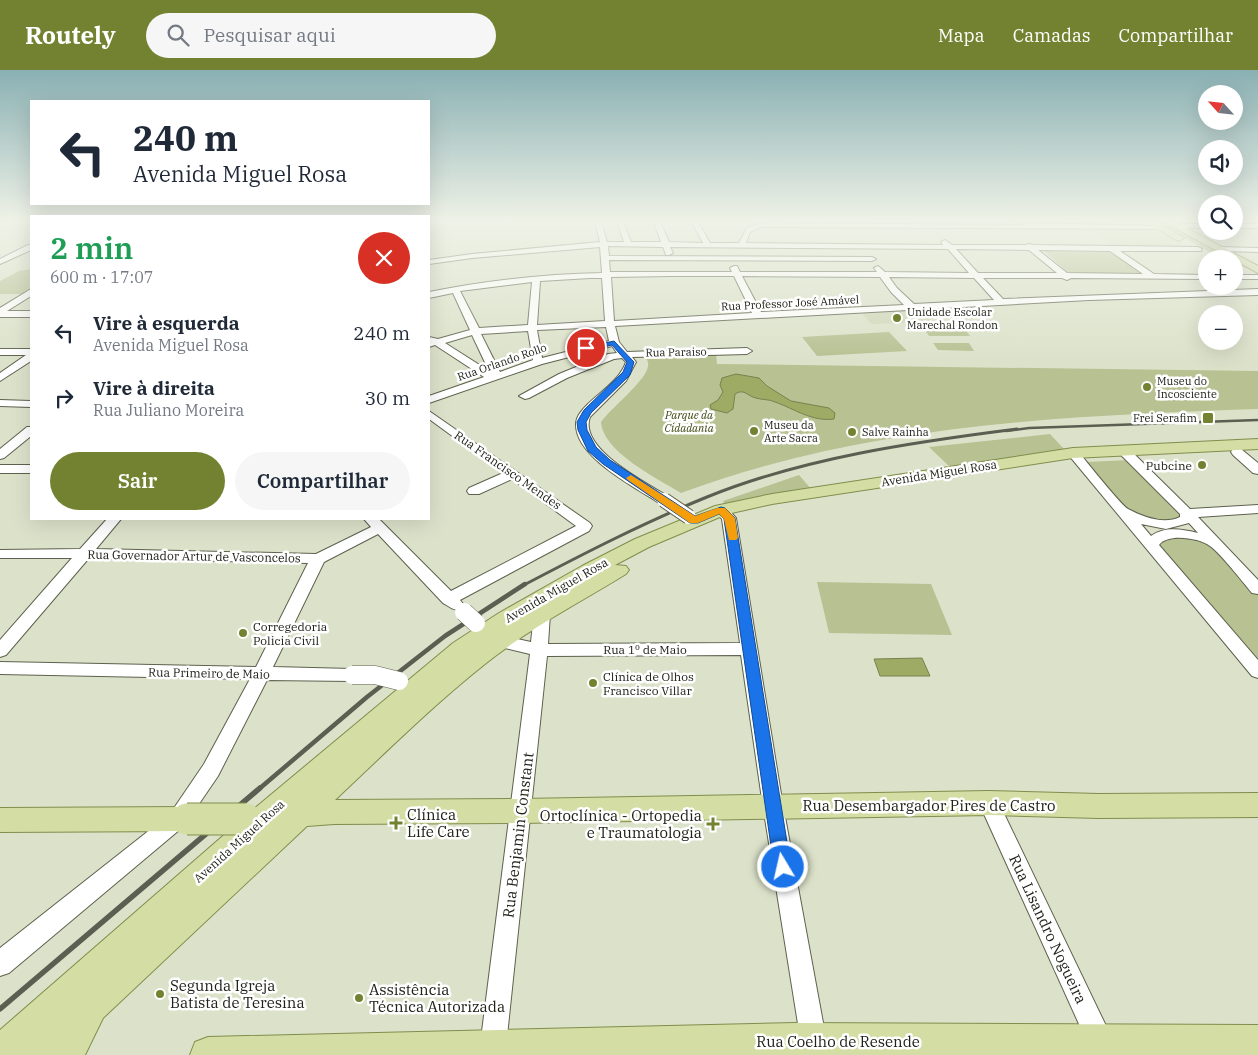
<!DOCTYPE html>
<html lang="pt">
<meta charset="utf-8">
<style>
:root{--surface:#fff;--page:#f6f6f7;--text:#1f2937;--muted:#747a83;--accent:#738230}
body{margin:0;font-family:"IBM Plex Serif",serif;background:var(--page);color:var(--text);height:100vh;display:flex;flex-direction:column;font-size:19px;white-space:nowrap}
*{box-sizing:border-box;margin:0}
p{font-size:16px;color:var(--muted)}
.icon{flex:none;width:28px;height:28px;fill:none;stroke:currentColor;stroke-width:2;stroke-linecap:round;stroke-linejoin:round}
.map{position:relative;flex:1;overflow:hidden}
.panel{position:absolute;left:30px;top:145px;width:400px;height:305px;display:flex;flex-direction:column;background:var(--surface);border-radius:0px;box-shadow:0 5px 20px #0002}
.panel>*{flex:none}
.top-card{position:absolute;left:30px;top:30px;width:400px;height:105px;border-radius:0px;box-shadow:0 5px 20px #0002;background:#fff;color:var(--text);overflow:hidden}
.needle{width:32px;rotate:297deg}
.controls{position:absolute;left:1198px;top:15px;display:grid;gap:10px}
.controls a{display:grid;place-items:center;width:45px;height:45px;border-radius:50%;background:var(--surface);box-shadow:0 5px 20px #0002;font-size:25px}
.pin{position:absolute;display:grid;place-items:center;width:42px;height:42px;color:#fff;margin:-21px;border:2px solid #fff;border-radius:50%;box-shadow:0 1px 5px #0007}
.me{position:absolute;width:55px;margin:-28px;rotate:351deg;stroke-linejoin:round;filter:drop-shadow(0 0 4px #0008)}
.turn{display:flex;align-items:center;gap:18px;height:105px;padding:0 20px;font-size:22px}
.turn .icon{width:65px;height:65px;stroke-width:2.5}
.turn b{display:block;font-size:35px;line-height:42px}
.round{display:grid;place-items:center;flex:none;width:52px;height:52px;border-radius:26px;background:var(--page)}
.overview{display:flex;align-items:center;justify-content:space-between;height:85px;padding:0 20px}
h1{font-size:30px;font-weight:600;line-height:38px;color:#1e9e55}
.cta{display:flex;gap:10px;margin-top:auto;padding:10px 20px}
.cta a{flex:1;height:58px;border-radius:30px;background:var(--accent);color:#fff;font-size:20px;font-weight:600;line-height:58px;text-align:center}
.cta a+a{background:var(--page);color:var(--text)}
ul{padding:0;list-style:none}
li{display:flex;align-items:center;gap:15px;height:65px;padding:0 20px}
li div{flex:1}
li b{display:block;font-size:19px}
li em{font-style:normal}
header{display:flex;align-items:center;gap:30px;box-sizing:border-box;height:70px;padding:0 25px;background:var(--accent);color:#fff}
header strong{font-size:24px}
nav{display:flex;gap:28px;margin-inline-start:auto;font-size:18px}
.search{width:350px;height:45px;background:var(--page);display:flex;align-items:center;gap:12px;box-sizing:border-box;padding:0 18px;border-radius:28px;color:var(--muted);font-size:19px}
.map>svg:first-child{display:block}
.built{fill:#d0d7b8}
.green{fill:#b7c192}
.water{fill:#9dab64;stroke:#78824e}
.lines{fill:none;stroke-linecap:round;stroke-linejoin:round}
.minor-casing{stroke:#5d614d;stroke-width:2}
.major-casing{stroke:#818d4c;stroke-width:2}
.minor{fill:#fff;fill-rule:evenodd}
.major{fill:#d3dda4;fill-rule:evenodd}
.rail-far3{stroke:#5b5e50;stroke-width:2.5}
.rail-far2{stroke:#5b5e50;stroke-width:3}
.rail-far1{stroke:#5b5e50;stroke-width:4.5}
.rail{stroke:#5b5e50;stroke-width:5.5}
.minor-bridge-far1-casing{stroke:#5d614d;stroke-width:16;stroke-linecap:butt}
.minor-bridge-casing{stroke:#5d614d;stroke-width:19;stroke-linecap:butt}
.major-bridge-casing{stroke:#818d4c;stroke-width:33;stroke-linecap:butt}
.minor-bridge-far1{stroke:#fff;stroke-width:14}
.minor-bridge{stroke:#fff;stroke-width:18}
.major-bridge{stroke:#d3dda4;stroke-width:31}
.route{fill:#1a73e8;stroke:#114b97}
.slow{fill:#f59e0b}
.poi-dot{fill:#738230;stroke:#fff;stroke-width:2}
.labels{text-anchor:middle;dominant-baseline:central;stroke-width:5;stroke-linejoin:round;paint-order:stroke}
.far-street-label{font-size:11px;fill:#202219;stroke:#fff}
.far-poi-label{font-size:11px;fill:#202219;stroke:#fff;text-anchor:start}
.far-park-label{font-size:11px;font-style:italic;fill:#3e4711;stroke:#fff}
.poi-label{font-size:12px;fill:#202219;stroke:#fff;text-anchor:start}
.street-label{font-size:12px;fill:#202219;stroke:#fff}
.near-street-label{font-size:15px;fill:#202219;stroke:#fff}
.near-poi-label{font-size:15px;fill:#202219;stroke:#fff;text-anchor:start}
</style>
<header>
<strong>Routely</strong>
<div class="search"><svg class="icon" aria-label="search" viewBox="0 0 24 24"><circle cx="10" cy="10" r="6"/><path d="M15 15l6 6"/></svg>Pesquisar aqui</div>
<nav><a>Mapa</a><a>Camadas</a><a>Compartilhar</a></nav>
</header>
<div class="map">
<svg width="1258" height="985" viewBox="0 0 1258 985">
<rect width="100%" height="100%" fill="#dce2ca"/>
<path class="built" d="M1091,160h65l28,17 -69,-1z
M919,240l15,12 -63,2 -9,-11z"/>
<path class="green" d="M1157,152h9l66,37h-10z
M1044,181l71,1 31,23 -76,-1z
M31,199v22l-5,3h-26v-13l19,-10z
M923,257h40l7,9h-41z
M889,262l18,19 -90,5 -15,-19z
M933,273h36l5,8 -36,-1z
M716,284l1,10 541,7v38c-196,7 -392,15 -577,84 -24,-15 -78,-41 -80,-71 10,-14 46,-42 47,-56 1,-5 -2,-8 -5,-11z
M1050,364l14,15 -113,19 -22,-21z
M1131,390l51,53 -3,8 -32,-1 -21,-11 -41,-47z
M799,405l13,15 -87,14 -2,-3z
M1178,465l33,8 47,49v74l-103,-122z
M817,512l114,2 21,51 -123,-2z"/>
<path class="water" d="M736,304l23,4 8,8 24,15 38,7 6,5 -1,6c-22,3 -39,-10 -59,-17 -6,-3 -13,-2 -19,-4 -9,-2 -12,-10 -21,-4l-2,15 -6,4 -16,-4 -1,-4 8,-5 5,-8 -3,-7 2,-7z
M922,588l8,18h-50l-6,-17z"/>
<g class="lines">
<g class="minor-casing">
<path id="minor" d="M595,152h6l6,20h17l-7,-20h6l8,20h30l-7,-20h6l9,20 34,1 -11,-21h6l12,21h29l8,-15 13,-5 261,2 6,-2 135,3 4,2 -2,1 -404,-2 -10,5 -4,11 197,2 -2,-3 4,-2 7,5h74l3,-1 4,1 165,2 4,2 -1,2h-81l34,23 52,1v4l-135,-1 -4,2 -5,-2h-79l20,21 255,-10v6l-169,5 -474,26 4,16 8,10 120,-4 5,3 -5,3 -115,3 4,5 -10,19 -36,36c-12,32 57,66 79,80l2,3 -7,4 -5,-1c-24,-16 -84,-46 -83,-79 0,-8 7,-15 12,-20 13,-13 31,-23 38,-42l-4,-4 -8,1 -47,19 -38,20 -4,1 -6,-3 40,-22 49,-20 9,-1 -5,-7 -70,18 -113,39v-7l55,-19 -49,-32 -6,2v-10l9,2 32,-9 -17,-37 -24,5v-6c56,-11 115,-18 173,-19l-2,-26 -128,11 -43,6v-4l43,-6 128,-12zM608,176l55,1 3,8h3l4,-2 -3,-6 278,2 21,24 -84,-1 -7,-6 -4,2 3,4h-137l-3,-6h-3l-4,2 2,4h-122l-1,-12 263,1 4,-2 -4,-2 -263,-1zM956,179l73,1 28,23h-79zM1038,180l72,1 33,23 -76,-1zM671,206h63l18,37 -138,8 -3,-44zM742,206l138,1 11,15 13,13 -143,7zM889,207l85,1 20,22 -80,4 -17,-16zM590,208h12l3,43 -68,4 3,-44zM532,212l-4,43 -49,3 -19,-37zM606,257l3,14 -67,17 -5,-28zM528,261l5,29 -33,12 -19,-38zM472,265l17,36 -44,-28z
M1176,154h30v4l-32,-1v-2z
M1234,154h24v4h-24z
M28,175h3v5l-31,14v-5z
M1218,177l40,1v4l-37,-1 -4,-2z
M1234,205h24v4h-24z
M31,219v7l-24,15h24v6h-31v-9z
M0,279h31v12l-31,20v-8l26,-18h-26z
M0,330l31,1v6l-31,-1z
M429,341l161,112 2,3 -3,5 -129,69 4,5 -2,4c-10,2 -11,-2 -19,-6l-65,-69 -54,28 -51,105 79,2 6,1 3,5 -3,5 -6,1 -85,-1 -49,96 -34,50 -175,147 -9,3v-28l170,-134 34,-50 46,-85 -250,-5v-12l256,5 52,-104 -219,-5 -83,97 -6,2v-17l72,-82h-72v-8l80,-1 27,-30h14l-25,30 220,5 55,-27 -7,-8h15l72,72 125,-65 -64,-47 -33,15h-10l-2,-3 2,-3 34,-15 -74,-54z
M27,357h4v9l-27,22 -4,1v-10z
M1123,376l4,1 63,62 68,-4v8l-60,4 60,63v14l-6,-1c-11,-13 -30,-38 -42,-47 -11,-8 -42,-13 -51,-1l99,115v18l-6,-2 -185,-223 2,-3h8c9,11 43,54 51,59 15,8 36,16 52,8v-3l-61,-61 -2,-3 2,-3zM1189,453l9,10c-16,-4 -33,-7 -47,3l-10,-12 25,5z
M1237,378l4,1 17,14v11l-5,-1 -20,-18 -2,-3 2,-3z
M0,395h31v8h-31z
M721,436l5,1 10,11 47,288 46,249h-26l-40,-249 -22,-151 -194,1 -42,399h-26l51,-401 -37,-9 -2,-4 2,-4 6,-2 32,7 3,-28 2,-4 6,-1 6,1 2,4 -2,30 192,-1 -18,-124 -8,-9z
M989,724l7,3 124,258h-27l-114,-252 3,-6z"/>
</g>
<g class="major-casing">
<path id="major" d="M1146,152h11l27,16 -5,3 -3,-1z
M1164,152h11l83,44v7z
M1258,369v10l-185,9 -301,46 -45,10 -78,33 -34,18 11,1 3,4 -3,4c-47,29 -98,55 -141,90 -53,42 -101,90 -150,136l186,-1 468,-8 110,3 159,-1v24l-159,1 -110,-3 -468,8 -187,1 -27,2 -204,192 -18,37h-85v-25l255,-222 198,-165 46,-30 83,-47 53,-27 80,-33 57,-12 301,-46z
M187,737l10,3 4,9 -4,9 -10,3 -187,1v-24z
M796,953l462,2v30h-1068l5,-13 13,-5z"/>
</g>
<use href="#minor" class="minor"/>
<use href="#major" class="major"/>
<path class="rail-far3" d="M1006,361l23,-3 229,-8"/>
<path class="rail-far2" d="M522,516c61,-32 121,-63 185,-89 96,-39 207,-55 310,-68"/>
<path class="rail-far1" d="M259,719l108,-92 78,-61 80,-52"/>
<path class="rail" d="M0,939l260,-221"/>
<g class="minor-bridge-far1-casing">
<path id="minor-bridge-far1" d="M664,430l25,17"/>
</g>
<g class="minor-bridge-casing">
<path id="minor-bridge" d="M464,542l12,11
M352,605h23l24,6"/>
</g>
<g class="major-bridge-casing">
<path id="major-bridge" d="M187,749h59"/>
</g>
<use href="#minor-bridge-far1" class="minor-bridge-far1"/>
<use href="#minor-bridge" class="minor-bridge"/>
<use href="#major-bridge" class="major-bridge"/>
</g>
<linearGradient id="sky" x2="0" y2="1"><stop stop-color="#8ab0b3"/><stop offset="0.52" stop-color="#eff2e7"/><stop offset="1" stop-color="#eff2e7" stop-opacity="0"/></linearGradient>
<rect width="1258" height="290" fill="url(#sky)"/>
<path class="route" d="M614,271l20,21 -4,13 -39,38 -5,9 1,8 9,17 14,13 85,56 26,-9 4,1 10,10 56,349 -2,6 -6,2 -6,-2 -3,-6 -50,-348 -5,-5 -21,9h-8l-87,-59 -15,-13 -10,-21 -1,-8 7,-12 39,-38 4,-10 -15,-17 -26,6 -4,-3z"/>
<path class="slow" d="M631,405l64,41 22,-8h8l10,10 3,20 -2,2h-7l-5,-21 -5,-5 -21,9h-8l-62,-43 -2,-2z"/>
<g class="poi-dot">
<circle cx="897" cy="248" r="5"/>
<circle cx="1147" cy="317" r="5"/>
<rect x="1202" y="342" width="12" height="12" rx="2.5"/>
<circle cx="754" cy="361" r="5"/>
<circle cx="852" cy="362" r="5"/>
<circle cx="1202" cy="395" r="5"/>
<circle cx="243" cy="563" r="5"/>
<circle cx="593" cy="613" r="5"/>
<path d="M393.5 745.5h5v5h5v5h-5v5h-5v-5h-5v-5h5z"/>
<path d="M710.5 746.5h5v5h5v5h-5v5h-5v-5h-5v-5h5z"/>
<circle cx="160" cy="924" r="5"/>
<circle cx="359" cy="928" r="5"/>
</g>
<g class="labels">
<g class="far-street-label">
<text transform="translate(790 233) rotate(-3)">Rua Professor José Amável</text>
<text transform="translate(676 282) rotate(-1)">Rua Paraiso</text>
<text transform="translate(502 292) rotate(-19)">Rua Orlando Rollo</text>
</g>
<g class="far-poi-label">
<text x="907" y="242">Unidade Escolar<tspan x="907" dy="13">Marechal Rondon</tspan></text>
<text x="1157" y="311">Museu do<tspan x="1157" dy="13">Incosciente</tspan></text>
<text x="1197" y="348" text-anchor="end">Frei Serafim</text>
<text x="764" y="355">Museu da<tspan x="764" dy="13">Arte Sacra</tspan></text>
<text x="862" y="362">Salve Rainha</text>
</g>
<g class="far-park-label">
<text x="689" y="345">Parque da<tspan x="689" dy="13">Cidadania</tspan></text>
</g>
<g class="poi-label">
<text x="1192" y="395" text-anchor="end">Pubcine</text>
<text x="253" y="556">Corregedoria<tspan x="253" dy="14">Policia Civil</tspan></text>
<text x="603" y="606">Clínica de Olhos<tspan x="603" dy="14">Francisco Villar</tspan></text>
</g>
<g class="street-label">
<text transform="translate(508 400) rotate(35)">Rua Francisco Mendes</text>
<text transform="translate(939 403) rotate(-9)">Avenida Miguel Rosa</text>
<text transform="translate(194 486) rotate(1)">Rua Governador Artur de Vasconcelos</text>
<text transform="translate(556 520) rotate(-30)">Avenida Miguel Rosa</text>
<text x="645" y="579">Rua 1º de Maio</text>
<text transform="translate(209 603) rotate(1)">Rua Primeiro de Maio</text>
<text transform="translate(239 771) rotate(-42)">Avenida Miguel Rosa</text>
</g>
<g class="near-street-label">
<text x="929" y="735">Rua Desembargador Pires de Castro</text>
<text transform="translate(518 765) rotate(-83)">Rua Benjamin Constant</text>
<text transform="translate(1048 859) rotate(65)">Rua Lisandro Nogueira</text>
<text x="838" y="971">Rua Coelho de Resende</text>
</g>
<g class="near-poi-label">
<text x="407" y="744">Clínica<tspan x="407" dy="17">Life Care</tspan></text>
<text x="702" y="745" text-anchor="end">Ortoclínica - Ortopedia<tspan x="702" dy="17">e Traumatologia</tspan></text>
<text x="170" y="915">Segunda Igreja<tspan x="170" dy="17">Batista de Teresina</tspan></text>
<text x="369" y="919">Assistência<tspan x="369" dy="17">Técnica Autorizada</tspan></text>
</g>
</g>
</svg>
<div class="controls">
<a><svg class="needle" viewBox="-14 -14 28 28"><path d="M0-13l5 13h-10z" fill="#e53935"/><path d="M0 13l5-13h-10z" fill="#747a83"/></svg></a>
<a><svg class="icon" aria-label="sound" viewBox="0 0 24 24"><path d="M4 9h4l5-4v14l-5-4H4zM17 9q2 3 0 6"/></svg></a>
<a><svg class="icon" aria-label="search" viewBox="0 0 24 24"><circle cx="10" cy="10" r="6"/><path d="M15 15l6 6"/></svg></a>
<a>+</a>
<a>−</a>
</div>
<div class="pin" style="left:586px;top:278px;background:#d93025"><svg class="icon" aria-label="arrive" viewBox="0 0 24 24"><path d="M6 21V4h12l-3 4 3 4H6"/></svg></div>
<svg class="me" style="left:783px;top:797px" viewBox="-20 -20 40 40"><circle r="17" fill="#1a73e8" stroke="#fff" stroke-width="3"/><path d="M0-11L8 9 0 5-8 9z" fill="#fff"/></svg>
<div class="top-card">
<div class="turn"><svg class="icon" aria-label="left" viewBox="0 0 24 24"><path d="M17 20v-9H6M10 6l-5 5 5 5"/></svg><div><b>240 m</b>Avenida Miguel Rosa</div></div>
</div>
<section class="panel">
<div class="overview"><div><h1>2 min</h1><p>600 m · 17:07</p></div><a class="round" style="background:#d93025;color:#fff"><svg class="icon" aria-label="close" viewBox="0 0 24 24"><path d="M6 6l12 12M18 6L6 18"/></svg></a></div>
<ul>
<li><svg class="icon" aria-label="left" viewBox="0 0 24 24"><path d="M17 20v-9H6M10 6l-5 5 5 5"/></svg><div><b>Vire à esquerda</b><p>Avenida Miguel Rosa</p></div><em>240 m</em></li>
<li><svg class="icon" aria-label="right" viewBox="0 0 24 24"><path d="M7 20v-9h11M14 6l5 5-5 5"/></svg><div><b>Vire à direita</b><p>Rua Juliano Moreira</p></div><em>30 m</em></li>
</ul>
<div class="cta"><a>Sair</a><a>Compartilhar</a></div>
</section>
</div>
